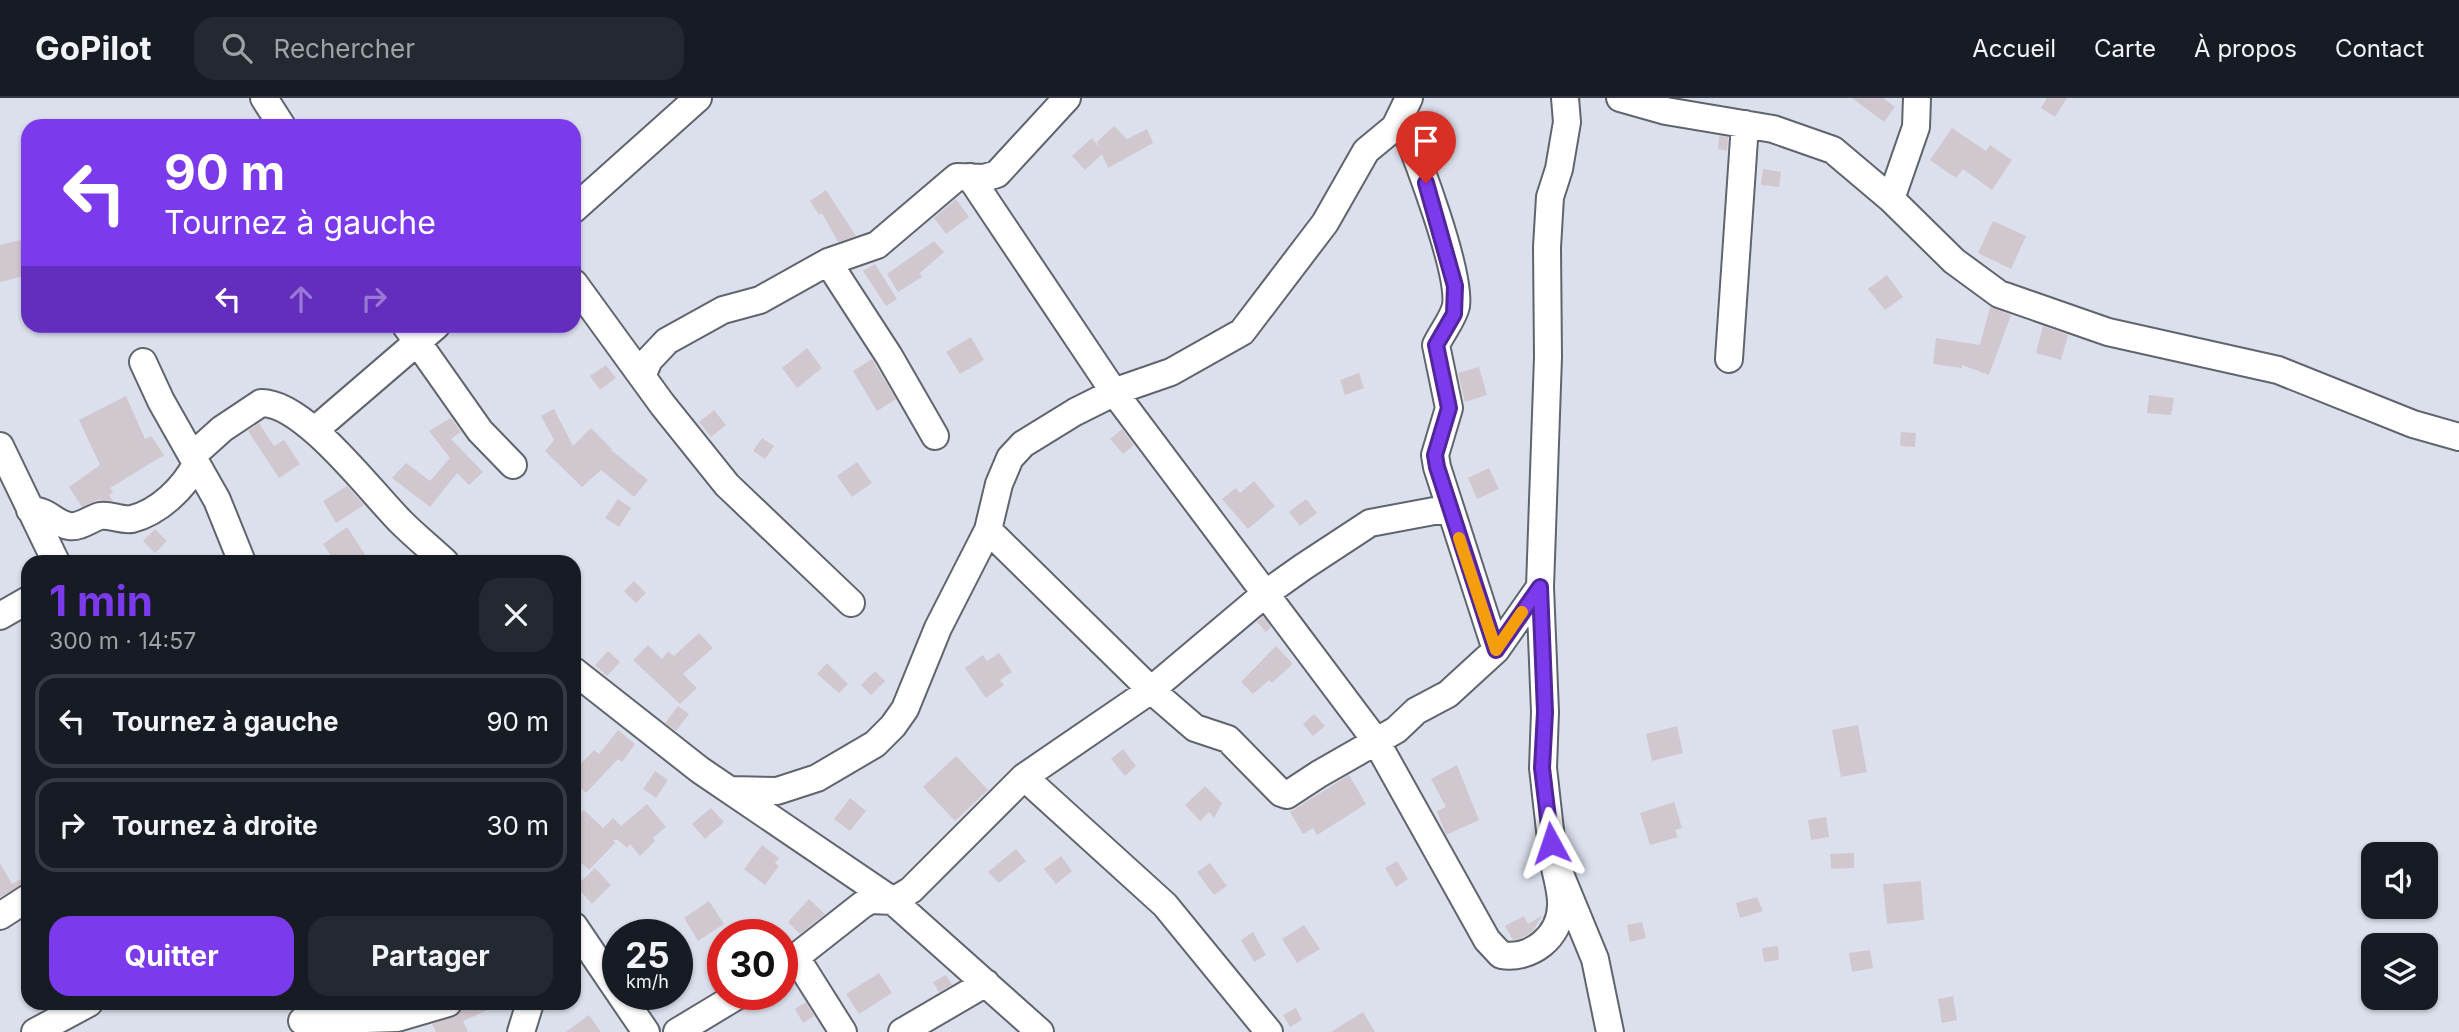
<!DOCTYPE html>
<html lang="fr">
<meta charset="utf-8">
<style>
:root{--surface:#171b24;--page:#242831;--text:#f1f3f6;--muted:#9ea1a6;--line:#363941;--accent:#7c3aed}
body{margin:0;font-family:Inter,sans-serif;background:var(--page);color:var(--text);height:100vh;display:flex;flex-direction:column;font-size:26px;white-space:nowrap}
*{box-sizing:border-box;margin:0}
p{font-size:23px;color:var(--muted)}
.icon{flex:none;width:38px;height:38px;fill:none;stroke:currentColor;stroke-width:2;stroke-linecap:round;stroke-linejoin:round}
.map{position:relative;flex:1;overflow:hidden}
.sheet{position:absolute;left:21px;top:457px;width:560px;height:455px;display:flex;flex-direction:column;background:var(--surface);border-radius:21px;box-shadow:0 2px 5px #0004}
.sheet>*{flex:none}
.hud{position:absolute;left:21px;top:21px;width:560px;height:214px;border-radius:21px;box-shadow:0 2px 5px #0004;background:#7c3aed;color:#fff;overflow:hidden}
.buttons{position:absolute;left:2361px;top:744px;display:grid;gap:14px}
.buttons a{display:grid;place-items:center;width:77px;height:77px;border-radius:14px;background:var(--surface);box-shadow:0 2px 5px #0004;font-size:35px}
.speed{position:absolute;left:602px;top:821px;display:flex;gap:14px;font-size:35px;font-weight:700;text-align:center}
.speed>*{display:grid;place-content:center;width:91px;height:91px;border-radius:50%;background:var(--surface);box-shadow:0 2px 5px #0004;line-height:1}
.speed small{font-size:18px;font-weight:400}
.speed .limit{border:10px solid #d22;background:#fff;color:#111}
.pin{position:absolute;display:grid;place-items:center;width:60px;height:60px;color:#fff;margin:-72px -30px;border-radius:50% 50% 50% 0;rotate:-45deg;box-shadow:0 0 7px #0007}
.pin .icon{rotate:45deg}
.me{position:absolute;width:77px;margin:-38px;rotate:355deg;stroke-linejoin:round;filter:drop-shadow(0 0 5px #0008)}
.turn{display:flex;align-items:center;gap:24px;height:147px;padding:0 28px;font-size:32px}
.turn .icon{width:91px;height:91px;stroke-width:2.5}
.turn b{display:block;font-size:49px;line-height:60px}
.lanes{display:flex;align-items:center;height:66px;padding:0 28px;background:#0003;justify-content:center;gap:35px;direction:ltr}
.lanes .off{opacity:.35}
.round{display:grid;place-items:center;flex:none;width:74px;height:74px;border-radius:21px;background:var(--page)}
.overview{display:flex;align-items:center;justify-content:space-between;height:119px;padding:0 28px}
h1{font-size:42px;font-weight:700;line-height:52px;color:var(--accent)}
.action{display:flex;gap:14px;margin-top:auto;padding:14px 28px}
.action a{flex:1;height:80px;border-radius:21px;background:var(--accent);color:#fff;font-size:28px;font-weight:700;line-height:80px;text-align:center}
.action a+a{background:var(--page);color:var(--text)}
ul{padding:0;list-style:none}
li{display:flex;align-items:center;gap:21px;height:94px;margin:0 14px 10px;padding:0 14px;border:4px solid var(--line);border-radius:21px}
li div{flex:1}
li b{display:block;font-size:26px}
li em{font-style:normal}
header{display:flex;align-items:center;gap:42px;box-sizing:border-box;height:98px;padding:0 35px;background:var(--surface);border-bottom:2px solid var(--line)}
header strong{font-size:33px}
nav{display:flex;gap:38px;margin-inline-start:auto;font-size:24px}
.search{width:490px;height:63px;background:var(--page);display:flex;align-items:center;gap:18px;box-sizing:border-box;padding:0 24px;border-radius:21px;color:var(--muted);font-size:26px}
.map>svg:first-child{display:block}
.building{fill:#d1c7cf}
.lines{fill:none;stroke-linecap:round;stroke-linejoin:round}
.minor-casing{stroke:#60646d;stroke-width:30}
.minor{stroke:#fff;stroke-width:26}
.route-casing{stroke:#51269a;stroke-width:18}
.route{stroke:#7c3aed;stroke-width:12}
.slow{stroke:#f59e0b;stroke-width:12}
</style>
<header>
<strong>GoPilot</strong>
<div class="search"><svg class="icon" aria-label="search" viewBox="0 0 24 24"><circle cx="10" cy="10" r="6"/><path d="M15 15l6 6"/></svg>Rechercher</div>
<nav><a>Accueil</a><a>Carte</a><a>À propos</a><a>Contact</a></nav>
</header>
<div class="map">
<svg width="2459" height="934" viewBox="0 0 2459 934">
<rect width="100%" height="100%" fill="#dce0ec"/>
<path class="building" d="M1852,0h31l12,9 -11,15z
M2047,0h20l-12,19 -14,-9z
M1114,28l13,13 20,-10 6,14 -45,25 -6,-14 -17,16 -13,-14 20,-18 7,9 -2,-5z
M1952,30l34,23 4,-6 22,15 -20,30 -29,-21 -7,9 -26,-18z
M1719,38l9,1 -1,14 -9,-2z
M1763,71l18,3 -2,15 -18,-2z
M826,92l30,46 -18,6 -16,-29 -3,2 -9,-14z
M956,101l13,18 -23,17 -12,-16z
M1993,123l33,15 -15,33 -33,-16z
M28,140v37l-28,7v-37z
M934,143l10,11 -24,21 2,4 -24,15 -11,-18z
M875,166l22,35 -11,7 -23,-35z
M1887,177l16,22 -18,13 -17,-21z
M1990,209l21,8 -22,60 -27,-10v3l-29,-4 3,-26 44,7z
M2043,228l25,9 -7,25 -25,-7z
M971,239l13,23 -24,14 -14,-22z
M807,250l15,20 -25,20 -15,-20z
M872,261l24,40 -19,12 -24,-40z
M606,267l10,13 -16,12 -10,-14z
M1479,269l8,28 -22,7 -7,-29z
M1359,275l5,15 -19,7 -5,-15z
M2149,297l25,3 -3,17 -24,-2z
M126,298l19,43 6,-3 13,19 -54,33 3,4 -4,3 4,6 -15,-1 -16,7 -13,-20 31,-22 -21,-45z
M554,311l19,37 18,-18 21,21 -1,1 37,30 -14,17 -33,-27 -19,17 -37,-36 9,-11 -13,-24z
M714,312l12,15 -15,12 -12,-15z
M451,320l10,14 -10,7 32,33 -14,13 -12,-12 -27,34 -38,-29 14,-15 24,18 20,-23 -21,-27z
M259,325l15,23 10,-6 16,24 -21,14 -31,-47z
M1122,331l12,16 -11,9 -13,-15z
M1901,334l15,1 -1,14 -15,-1z
M762,340l12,8 -9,13 -12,-8z
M857,364l15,21 -20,14 -15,-21z
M1489,370l10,21 -22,10 -9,-21z
M1254,383l21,25 -27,23 -26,-30 14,-11 4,5z
M347,388l17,19 -28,18 -13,-22z
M618,401l13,9 -12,19 -14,-9z
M1306,401l11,14 -17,13 -11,-14z
M347,429l19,29 -8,6h-23l-12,-18z
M155,431l12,12 -12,12 -12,-12z
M634,483l12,12 -10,10 -12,-12z
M1263,518l8,11 -5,5 -9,-10z
M699,535l14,15 -30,26 14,14 -17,16 -47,-44 15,-15 14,14 6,-8 6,5z
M1276,548l17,18 -21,19 -3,-3 -16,14 -12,-12z
M608,553l12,11 -13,14 -12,-11z
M999,555l13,19 -12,8 4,5 -18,13 -21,-30 18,-13 4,6z
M827,565l21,21 -9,9 -22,-19z
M875,573l10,10 -14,14 -10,-10z
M678,608l11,8 -13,17 -11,-8z
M1314,616l11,12 -12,10 -10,-12z
M1858,627l9,47 -26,5 -9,-47z
M1677,628l6,27 -31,8 -6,-27z
M618,632l17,14 -13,18 -4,-3 -32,34 -12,-11v-11l20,-21 5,4z
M1123,651l13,17 -11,10 -14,-17z
M956,658l32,34 -33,31 -32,-34z
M1457,667l22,55 -33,15 -9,-24 9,-4 -15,-28z
M655,673l13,9 -12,18 -13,-9z
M1349,677l17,29 -49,31 -4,-7 -10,6 -13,-22z
M1205,688l17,17 -8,15 -5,-6 -9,9 -15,-16z
M850,700l16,13 -16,20 -16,-12z
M1674,704l8,26 -7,2 3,7 -28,8 -10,-32z
M647,706l19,23 -13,11 2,3 -15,15 -10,-12 -3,4 -9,-8h-5l2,3 -26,27 -15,-14v-37l10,-9 19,18 10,-10 8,8z
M711,710l13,14 -19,17 -13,-15z
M1826,719l3,20 -18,3 -3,-20z
M762,747l17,13 -4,5 4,3 -14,19 -21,-16z
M1016,751l10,12 -27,22 -11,-11z
M1854,755v15l-23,1 -1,-15z
M1061,758l11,15 -16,13 -12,-15z
M1397,763l11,18 -12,8 -11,-19z
M0,765l12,21 16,-9v7l-28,15z
M1210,765l17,23 -13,9 -17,-23z
M595,770l16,17 -19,19 -16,-18z
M1921,783l3,39 -37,4 -4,-40z
M1757,799l6,14 -23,7 -4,-15z
M809,801l16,15 -25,20 -12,-12z
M709,803l15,23 -26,17 -14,-23z
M1543,817l-11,17 -13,7 -6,1 -8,-14 19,-10 4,8z
M1642,824l4,16 -16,4 -3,-17z
M1304,827l16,24 -23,14 -15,-24z
M1253,834l13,23 -12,7 -13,-22z
M1778,848l1,14 -15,2 -2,-14z
M1870,852l3,18 -21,4 -3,-19z
M879,875l13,20 -33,21 -13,-20z
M946,877l6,10 -13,7 -6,-10z
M1953,898l4,24 -15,3 -4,-24z
M806,904l8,14 -11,7 -8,-14z
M465,905h38l-40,18 5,11h-32l-4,-8 27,-10z
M1296,910l6,12 -12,7 -7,-12z
M1363,914l12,20h-44z
M589,917l12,17h-35z"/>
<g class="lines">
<g class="minor-casing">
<path id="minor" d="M264,0l18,28
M1565,0l2,24 -8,47 -9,28 -3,50 1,110 -8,230 5,125 -2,56 10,89 42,102 15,73
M1620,0l46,13 107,18 60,21 58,49 63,62 45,33 109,38 170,38 135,54 46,13
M1401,20c15,37 60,153 55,188 -3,13 -14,26 -20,39l13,63 -14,47 2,12 59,183
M970,79l144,215 262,349 111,199 14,15c30,5 59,-18 60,-49 1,-16 -6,-33 -8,-49
M1891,101l25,-72 1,-29
M574,111l124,-111
M828,164l61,94 46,80
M574,185l88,121 65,81 124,118
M406,228l74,105 33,34
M1729,261l16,-235
M143,264l18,39 56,99 25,62
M643,276l6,-14 18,-19 56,-31 37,-10 68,-38 49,-17 80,-68 27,1 13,-4 70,-76
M315,332l121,-104
M0,348l56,116
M192,358l30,-27 39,-26c43,-1 109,88 140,119 14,14 29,26 44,40
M30,412c20,1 23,13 39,16 10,2 21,-7 31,-10 10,-2 21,5 32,3 27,-7 52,-31 64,-55
M988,432l163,160 44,38 33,11 53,54 6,2 32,-21 77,-44 20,-19 32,-17 48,-44 44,-63
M0,518l28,-16
M574,573l126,99 193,131 147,131
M1024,679l141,128 104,127
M730,692l47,1 40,-13 58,-34 18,-18 12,-17 33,-81 50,-98 11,-46 11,-26 13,-14 52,-32 44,-22 52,-18 71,-40 83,-109 41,-72 29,-24 14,-29
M0,818l28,-18
M574,828l44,65
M797,861l46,73
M782,870l80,-63 9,-5 22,1 18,-11 113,-113 127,-87 114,-96 38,-27 67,-44 64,-12h15
M620,896l26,38
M302,923l95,-3 51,-15
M35,934l54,-29
M521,934l9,-29
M677,934l63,-38
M902,934l84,-49"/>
</g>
<use href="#minor" class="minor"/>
</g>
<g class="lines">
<g class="route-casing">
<path id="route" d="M1426,85l29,103 -1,28 -18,31 13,63 -14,47 2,12 59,183 44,-63 5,125 -3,56 9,75"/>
</g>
<use href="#route" class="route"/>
<path class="slow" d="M1459,440l37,112 26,-38"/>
</g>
</svg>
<div class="buttons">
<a><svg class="icon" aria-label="sound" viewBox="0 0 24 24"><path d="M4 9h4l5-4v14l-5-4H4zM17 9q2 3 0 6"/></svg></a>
<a><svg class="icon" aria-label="layers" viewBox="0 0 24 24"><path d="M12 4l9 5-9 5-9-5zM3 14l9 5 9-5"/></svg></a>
</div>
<div class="speed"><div>25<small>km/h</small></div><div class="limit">30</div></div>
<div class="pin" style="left:1426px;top:85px;background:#d93025"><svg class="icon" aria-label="arrive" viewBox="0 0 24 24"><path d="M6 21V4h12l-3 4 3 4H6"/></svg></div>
<svg class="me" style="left:1551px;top:745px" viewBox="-20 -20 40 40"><path d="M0-17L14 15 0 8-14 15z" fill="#7c3aed" stroke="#fff" stroke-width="4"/></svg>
<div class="hud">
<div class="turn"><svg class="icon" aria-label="left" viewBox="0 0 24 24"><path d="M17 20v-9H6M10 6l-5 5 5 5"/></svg><div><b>90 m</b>Tournez à gauche</div></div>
<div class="lanes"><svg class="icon" aria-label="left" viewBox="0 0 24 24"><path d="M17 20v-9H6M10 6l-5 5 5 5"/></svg><svg class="icon off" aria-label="ahead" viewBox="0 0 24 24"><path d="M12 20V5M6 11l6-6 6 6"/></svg><svg class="icon off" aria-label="right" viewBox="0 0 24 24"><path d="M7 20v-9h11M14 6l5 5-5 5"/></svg></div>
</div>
<section class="sheet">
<div class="overview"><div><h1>1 min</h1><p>300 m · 14:57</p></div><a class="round"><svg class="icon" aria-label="close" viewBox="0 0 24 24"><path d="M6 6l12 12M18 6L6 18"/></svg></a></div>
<ul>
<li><svg class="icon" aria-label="left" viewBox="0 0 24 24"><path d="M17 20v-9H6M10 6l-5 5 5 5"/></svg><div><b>Tournez à gauche</b></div><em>90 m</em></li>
<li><svg class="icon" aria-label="right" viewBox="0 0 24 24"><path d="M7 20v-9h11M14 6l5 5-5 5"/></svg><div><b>Tournez à droite</b></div><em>30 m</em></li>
</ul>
<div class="action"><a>Quitter</a><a>Partager</a></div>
</section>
</div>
